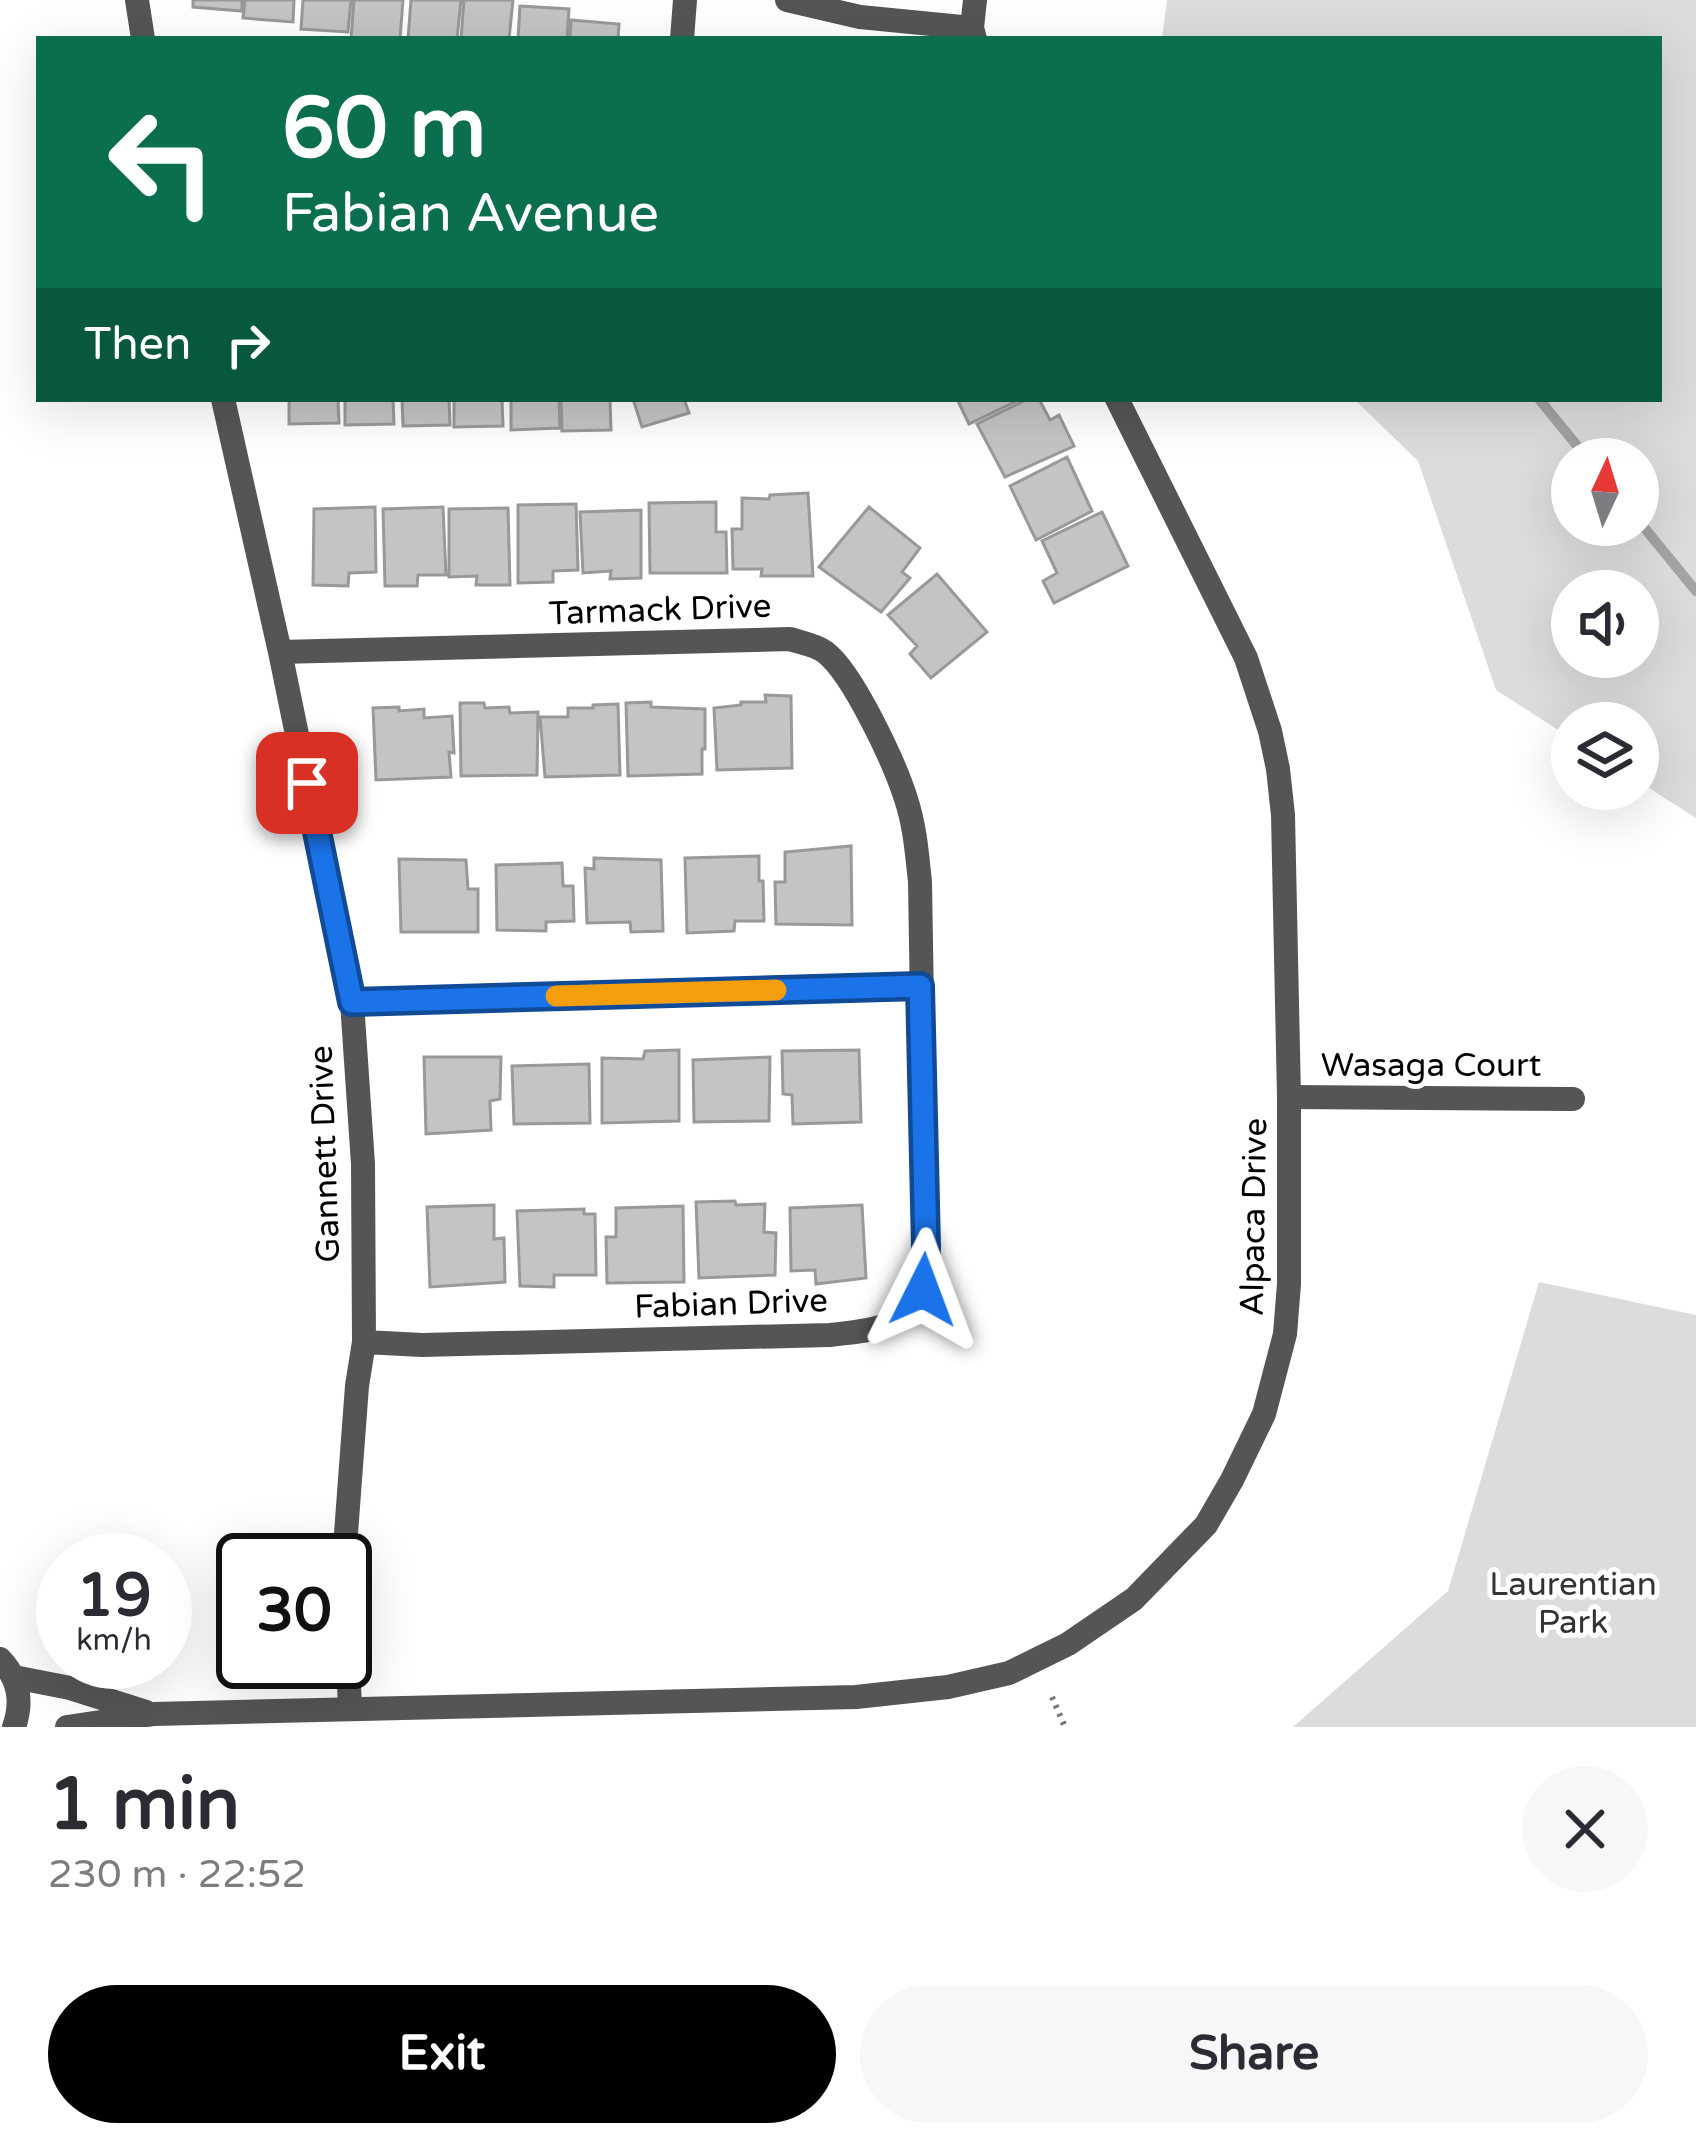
<!DOCTYPE html>
<meta charset="utf-8">
<style>
:root{--surface:#fff;--page:#f7f7f7;--text:#2b2b33;--muted:#7c7c81;--accent:#000}
body{margin:0;font-family:"Varela Round",sans-serif;background:var(--page);color:var(--text);height:100vh;display:flex;flex-direction:column;font-size:45px;white-space:nowrap}
*{box-sizing:border-box;margin:0}
p{font-size:39px;color:var(--muted)}
.icon{flex:none;width:66px;height:66px;fill:none;stroke:currentColor;stroke-width:2;stroke-linecap:round;stroke-linejoin:round}
.map{position:relative;height:1727px;overflow:hidden}
.details{display:flex;flex-direction:column;background:var(--surface);flex:1}
.details>*{flex:none}
.hud{position:absolute;left:36px;top:36px;width:1626px;height:366px;border-radius:0px;box-shadow:0 12px 48px #0002;background:#0b6e4f;color:#fff;overflow:hidden}
.needle{width:78px;rotate:4deg}
.buttons{position:absolute;left:1551px;top:438px;display:grid;gap:24px}
.buttons a{display:grid;place-items:center;width:108px;height:108px;border-radius:50%;background:var(--surface);box-shadow:0 12px 48px #0002;font-size:60px}
.speed{position:absolute;left:36px;top:1533px;display:flex;gap:24px;font-size:60px;font-weight:700;text-align:center}
.speed>*{display:grid;place-content:center;width:156px;height:156px;border-radius:50%;background:var(--surface);box-shadow:0 12px 48px #0002;line-height:1}
.speed small{font-size:30px;font-weight:400}
.speed .limit{border:6px solid #111;border-radius:18px;background:#fff;color:#111}
.pin{position:absolute;display:grid;place-items:center;width:102px;height:102px;color:#fff;margin:-51px;border-radius:24px;box-shadow:0 6px 18px #0006}
.me{position:absolute;width:132px;margin:-66px;rotate:3deg;stroke-linejoin:round;filter:drop-shadow(0 0 9px #0008)}
.turn{display:flex;align-items:center;gap:42px;height:252px;padding:0 48px;font-size:54px}
.turn .icon{width:156px;height:156px;stroke-width:2.5}
.turn b{display:block;font-size:84px;line-height:102px}
.then{display:flex;align-items:center;height:114px;padding:0 48px;background:#0003;gap:24px;font-size:45px}
.round{display:grid;place-items:center;flex:none;width:126px;height:126px;border-radius:63px;background:var(--page)}
.headline{display:flex;align-items:center;justify-content:space-between;height:204px;padding:0 48px}
h1{font-size:72px;font-weight:800;line-height:90px}
.button{display:flex;gap:24px;margin-top:auto;padding:24px 48px}
.button a{flex:1;height:138px;border-radius:72px;background:var(--accent);color:#fff;font-size:48px;font-weight:800;line-height:138px;text-align:center}
.button a+a{background:var(--page);color:var(--text)}
.map>svg:first-child{display:block}
.green{fill:#dcdcdc;fill-rule:evenodd}
.lines{fill:none;stroke-linecap:round;stroke-linejoin:round}
.stream{stroke:#a3a3a3;stroke-width:10}
.building{fill:#c4c4c4;stroke:#999;stroke-width:3}
.path{stroke:#777;stroke-width:6;stroke-dasharray:3 6;stroke-linecap:butt}
.minor{stroke:#555;stroke-width:24}
.tertiary{stroke:#555;stroke-width:24}
.route-casing{stroke:#114b97;stroke-width:30}
.route{stroke:#1a73e8;stroke-width:21}
.slow{stroke:#f59e0b;stroke-width:21}
.labels{text-anchor:middle;dominant-baseline:central;stroke-width:10;stroke-linejoin:round;paint-order:stroke}
.street-label{font-size:33px;fill:#000;stroke:#fff}
.park-label{font-size:33px;fill:#333;stroke:#fff}
</style>
<div class="map">
<svg width="1696" height="1727" viewBox="0 0 1696 1727">
<rect width="100%" height="100%" fill="#fff"/>
<path class="green" d="M1167,0h529v818l-58,-37v-58h-66v16l-76,-49 -78,-229 -64,-62h305v-360h-497zM1572,459h66v66h-66zM1572,591h66v66h-66z
M1539,1282l157,33v412h-403l155,-136z"/>
<g class="lines">
<path class="stream" d="M1539,399l49,60
M1638,520l58,71"/>
</g>
<path class="building" d="M193,0h49v11l-49,-4z
M245,0h49l-1,22 -50,-4z
M303,0h48l-3,32 -47,-3z
M354,0h49l-3,39h-49z
M411,0h50l-4,39h-49z
M464,0h49l-4,39h-48z
M520,6l49,3 -2,30h-49z
M571,20l48,4 -1,15h-48z
M289,399h49l1,24 -50,1z
M345,399h48l1,25 -49,1z
M402,399h47l1,26 -47,1z
M454,399h48l1,27 -49,1z
M511,399h48l1,29 -49,2z
M561,399h49l1,31 -49,1z
M633,399h51l5,14 -47,14z
M957,399h64l-52,25z
M1028,399h11l11,21 9,-5 15,31 -69,31 -28,-53z
M1067,457l25,54 -56,29 -26,-54z
M808,493l5,83h-52l1,-7h-29l-1,-40h10v-31l27,1 1,-4z
M716,502v30h10l1,41h-77l-1,-70z
M576,504l2,66 -25,1v11l-35,1v-78z
M375,507l1,65 -27,1 -1,13 -35,-1 1,-76z
M443,507l3,68h-28l-1,11h-32l-2,-77z
M869,507l51,41 -18,24 8,6 -29,34 -62,-45z
M508,508l2,77h-34l1,-9 -28,1v-68z
M641,510v68l-31,1 1,-8 -28,2 -3,-61z
M1102,512l26,54 -74,37 -11,-22 14,-8 -15,-32z
M937,574l50,58 -56,46 -21,-24 7,-8 -29,-31z
M765,695l26,1 1,72 -75,2 -3,-62 27,-3v-3h25z
M651,702v5l54,2v40h-3v25l-74,2 -2,-73z
M460,703h24l1,5 24,-1 1,6 28,-1 -1,63 -76,1z
M618,704l2,71 -75,2 -5,-60h28v-9h25v-3z
M399,707v4l25,-2v9l28,-2 2,37 -5,-1 2,25 -75,3 -3,-72z
M851,846l1,79 -76,-1 -1,-42h10v-30z
M759,856v25h4l1,40h-29l-1,10 -47,2 -2,-75z
M594,858l67,2 2,71 -32,1 -1,-10 -43,1 -2,-55 9,1z
M399,859l67,1 2,29h10v43h-77z
M562,863l1,23h10l1,35 -28,1v9l-49,-1 -1,-65z
M679,1050v71l-77,2v-65l41,1 2,-8z
M859,1050l2,72 -68,2 -1,-29 -9,-1 -1,-43z
M424,1057h77l-1,42 -10,2 1,29 -65,4z
M770,1057l-1,64 -75,1 -1,-62z
M589,1064l1,59 -76,1 -2,-58z
M735,1201l1,4 29,-1 -1,28 12,1 -1,42 -76,3 -3,-76z
M494,1205v34l10,-1 1,44 -75,5 -3,-80z
M862,1205l4,73 -50,6 -1,-14 -24,1 -1,-63z
M683,1206l1,76 -77,1 -1,-46h10v-29z
M584,1209v5h11l1,61h-42v12l-34,-1 -3,-75z"/>
<g class="lines">
<path class="path" d="M1052,1697l13,30"/>
<path class="minor" d="M137,0l6,39
M787,0l73,17 112,11
M682,39l3,-39
M223,399l57,253 72,350 11,162 1,178 -7,44 -13,174
M280,652l510,-13c12,4 26,6 35,13 28,21 70,112 81,147 9,27 11,55 14,83l6,366c-1,12 0,26 -3,38 -9,43 -58,45 -93,49l-408,10 -58,-3
M352,1002l568,-16
M1289,1097l284,2
M345,1587l5,122"/>
<path class="tertiary" d="M975,39l-3,-11 3,-28
M0,1659c19,20 23,42 14,68
M14,1677l56,11 76,24
M67,1727l87,-13 702,-17 92,-10 61,-14 59,-29 66,-45 72,-74 26,-45 32,-66 21,-80 4,-50v-187l-6,-282 -5,-46 -8,-38 -24,-73 -129,-259"/>
</g>
<g class="lines">
<g class="route-casing">
<path id="route" d="M307,783l45,219 568,-16 6,261 -3,43"/>
</g>
<use href="#route" class="route"/>
<path class="slow" d="M556,996l220,-6"/>
</g>
<g class="labels">
<g class="street-label">
<text transform="translate(660 610) rotate(-2)">Tarmack Drive</text>
<text x="1431" y="1065">Wasaga Court</text>
<text transform="translate(325 1154) rotate(-92)">Gannett Drive</text>
<text transform="translate(1254 1217) rotate(-89)">Alpaca Drive</text>
<text transform="translate(731 1304) rotate(-2)">Fabian Drive</text>
</g>
<g class="park-label">
<text x="1573" y="1584">Laurentian<tspan x="1573" dy="38">Park</tspan></text>
</g>
</g>
</svg>
<div class="buttons">
<a><svg class="needle" viewBox="-14 -14 28 28"><path d="M0-13l5 13h-10z" fill="#e53935"/><path d="M0 13l5-13h-10z" fill="#7c7c81"/></svg></a>
<a><svg class="icon" aria-label="sound" viewBox="0 0 24 24"><path d="M4 9h4l5-4v14l-5-4H4zM17 9q2 3 0 6"/></svg></a>
<a><svg class="icon" aria-label="layers" viewBox="0 0 24 24"><path d="M12 4l9 5-9 5-9-5zM3 14l9 5 9-5"/></svg></a>
</div>
<div class="speed"><div>19<small>km/h</small></div><div class="limit">30</div></div>
<div class="pin" style="left:307px;top:783px;background:#d93025"><svg class="icon" aria-label="arrive" viewBox="0 0 24 24"><path d="M6 21V4h12l-3 4 3 4H6"/></svg></div>
<svg class="me" style="left:923px;top:1290px" viewBox="-20 -20 40 40"><path d="M0-17L14 15 0 8-14 15z" fill="#1a73e8" stroke="#fff" stroke-width="4"/></svg>
<div class="hud">
<div class="turn"><svg class="icon" aria-label="left" viewBox="0 0 24 24"><path d="M17 20v-9H6M10 6l-5 5 5 5"/></svg><div><b>60 m</b>Fabian Avenue</div></div>
<div class="then">Then<svg class="icon" aria-label="right" viewBox="0 0 24 24"><path d="M7 20v-9h11M14 6l5 5-5 5"/></svg></div>
</div>
</div>
<section class="details">
<div class="headline"><div><h1>1 min</h1><p>230 m · 22:52</p></div><a class="round"><svg class="icon" aria-label="close" viewBox="0 0 24 24"><path d="M6 6l12 12M18 6L6 18"/></svg></a></div>
<div class="button"><a>Exit</a><a>Share</a></div>
</section>
